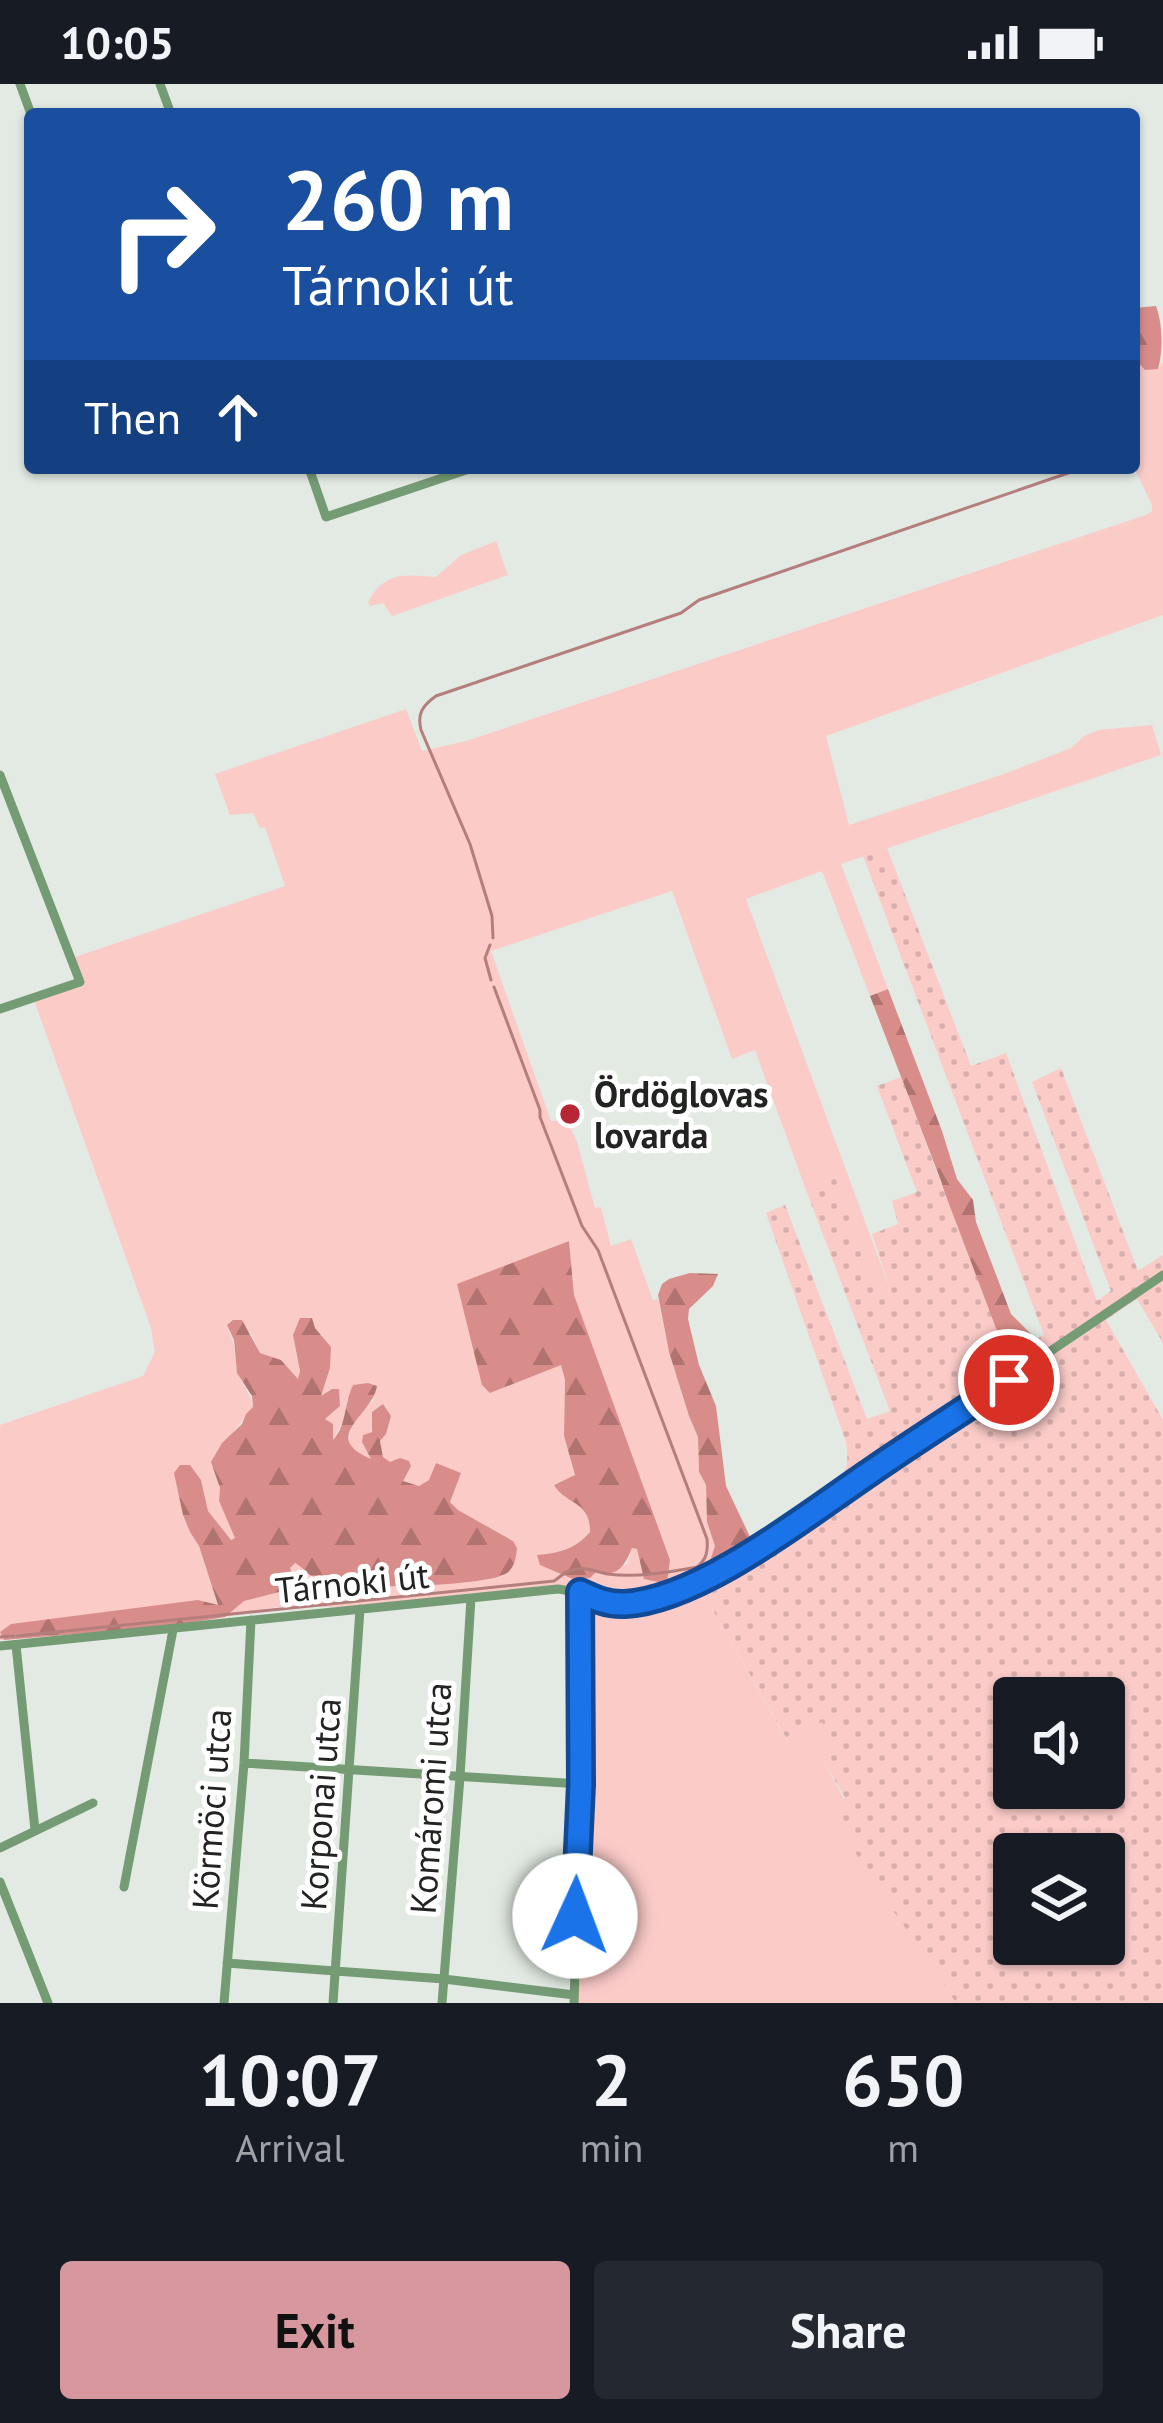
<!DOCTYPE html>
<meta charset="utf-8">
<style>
:root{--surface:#171b24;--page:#242831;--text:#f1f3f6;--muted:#9ea1a6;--accent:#d7979f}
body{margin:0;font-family:"PT Sans",sans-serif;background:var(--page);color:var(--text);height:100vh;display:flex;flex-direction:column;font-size:45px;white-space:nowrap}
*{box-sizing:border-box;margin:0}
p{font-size:39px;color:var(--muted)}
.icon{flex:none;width:66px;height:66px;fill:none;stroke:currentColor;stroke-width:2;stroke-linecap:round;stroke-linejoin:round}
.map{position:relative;height:1919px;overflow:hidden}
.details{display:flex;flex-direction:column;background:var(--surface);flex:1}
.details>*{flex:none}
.banner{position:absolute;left:24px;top:24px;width:1116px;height:366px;border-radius:12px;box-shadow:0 3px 9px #0004;background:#1a4fa0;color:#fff;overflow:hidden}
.buttons{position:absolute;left:993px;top:1593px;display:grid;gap:24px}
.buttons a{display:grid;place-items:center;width:132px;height:132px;border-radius:12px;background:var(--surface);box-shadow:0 3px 9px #0004;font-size:60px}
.pin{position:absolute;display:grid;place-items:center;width:102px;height:102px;color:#fff;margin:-51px;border:6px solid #fff;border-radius:50%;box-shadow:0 3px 12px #0007}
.me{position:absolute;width:132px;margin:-66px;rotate:2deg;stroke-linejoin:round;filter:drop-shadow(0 0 9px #0008)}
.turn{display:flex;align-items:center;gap:42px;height:252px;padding:0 60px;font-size:54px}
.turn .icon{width:156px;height:156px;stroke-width:2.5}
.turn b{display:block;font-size:84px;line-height:102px}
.then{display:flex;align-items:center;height:114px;padding:0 60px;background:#0003;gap:24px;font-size:45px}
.eta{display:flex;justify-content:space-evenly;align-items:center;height:204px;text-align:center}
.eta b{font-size:72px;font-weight:700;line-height:84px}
.button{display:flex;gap:24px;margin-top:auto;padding:24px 60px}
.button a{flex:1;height:138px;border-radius:12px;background:var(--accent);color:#111;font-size:48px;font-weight:700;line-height:138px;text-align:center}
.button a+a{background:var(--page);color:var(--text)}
.status{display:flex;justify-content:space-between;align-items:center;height:84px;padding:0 60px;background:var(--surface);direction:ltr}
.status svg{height:33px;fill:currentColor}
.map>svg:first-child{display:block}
.grass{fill:#fbcbc8;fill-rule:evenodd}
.forest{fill:url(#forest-firs)}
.park{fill:url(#park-dots);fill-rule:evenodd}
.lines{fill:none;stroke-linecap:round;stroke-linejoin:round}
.stream{stroke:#b47e7c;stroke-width:3}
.minor{stroke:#759b75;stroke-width:9}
.route-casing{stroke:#114b97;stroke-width:30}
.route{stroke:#1a73e8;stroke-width:21}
.poi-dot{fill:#b72634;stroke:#fff;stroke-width:4.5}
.labels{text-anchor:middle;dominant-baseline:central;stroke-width:10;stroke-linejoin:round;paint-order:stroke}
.poi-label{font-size:36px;font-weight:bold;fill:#222422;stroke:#fff;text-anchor:start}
.street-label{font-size:36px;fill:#222422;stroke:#fff}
</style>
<div class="status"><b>10:05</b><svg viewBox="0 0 49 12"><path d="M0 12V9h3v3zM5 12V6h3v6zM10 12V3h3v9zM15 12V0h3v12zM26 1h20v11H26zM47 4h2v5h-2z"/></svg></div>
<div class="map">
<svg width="1163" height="1919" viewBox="0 0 1163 1919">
<defs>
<pattern id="forest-firs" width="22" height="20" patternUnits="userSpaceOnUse" patternTransform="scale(3)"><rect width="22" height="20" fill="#d98d8a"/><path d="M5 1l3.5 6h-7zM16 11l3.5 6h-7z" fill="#b07370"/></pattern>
<pattern id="park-dots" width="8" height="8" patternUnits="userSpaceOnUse" patternTransform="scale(3)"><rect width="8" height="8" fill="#fbcbc8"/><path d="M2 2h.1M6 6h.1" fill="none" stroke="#d7aeac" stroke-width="1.8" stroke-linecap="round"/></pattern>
</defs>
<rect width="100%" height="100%" fill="#e3eae3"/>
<path class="grass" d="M1134,274l24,11 5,-7v253l-337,121 23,89 155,-51 67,-26 13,-12 15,-6 53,-5 9,30 -320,109 47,125 -18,7 -48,-125 -76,28 144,390 -13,6 -42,-118 -29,13 -51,-140 -23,9 -60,-168 -181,60 60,170 16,-1 10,22 18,66 6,-1 10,39 20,-7 22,61 5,-1 11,53 20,64 9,21 1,35 7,13 1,36 8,25 -5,15 -8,7 -10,3 2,6 94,165 34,-21 14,25 -15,10 108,203 27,44h-381l11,-410 -22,-4 -224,18h-63l-52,10 18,-16 48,-12 -2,-22 6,-4 37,21 78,3 94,-11 9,-35 -55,-31 -8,-8 10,-29 -24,-10 -7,17 -10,6 -17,-5 8,-15 -20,-4 -7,-5 -3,-16 6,-7 5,-18 -17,8 -3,8 -9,10 7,8 2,10 -21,-13c-5,-20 10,-35 25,-48h-28l-2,18 -13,25 -7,-23 15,-13 -1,-17 -19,9c6,-25 18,-50 -5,-70l-18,-1 -4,8 7,36 -1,9 -18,-20 -21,-7 -10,-21 -22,-2c8,14 6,24 9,40 3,13 14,22 16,37l-18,23 -20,40 5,18 -1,13 17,37 -5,2 -23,-29 -7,-31 -21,15 3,20 7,17 9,13 19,61 -207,18 -11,8 4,8h-4v-215l143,-49 12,-24 -4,-24 -117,-328 42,-18 -7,-23 216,-73 -20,-59 -5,1 -7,-15 -23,2 -15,-41 191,-65 16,42 44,-10 680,-226 6,-4v-6l-18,-38zM569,1157l5,54 70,284 -7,-30 -5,-1 -5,16 -31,8 -58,-17c22,-2 36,-6 52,-23 0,-33 -23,-25 -35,-48l20,-8 -11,-40 1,-56 -4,-16 -71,29 -33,-108z
M496,457l12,34 -116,41 -9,-13 -13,3 -2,-4c16,-30 36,-28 68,-25l25,-22z"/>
<path class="forest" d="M1156,222c7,19 7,46 2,63l-13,1 -11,-12v-50z
M888,905l54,142 15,48 16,21 3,22 35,92 25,25 4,8 -9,14 -27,18 -14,-36 -49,-162 -71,-185z
M569,1157l5,54 96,265 -3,24 -23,-5 -7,-30 -5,-1c-7,17 -14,30 -36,24l-6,6 -17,1 -33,-14 -3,-10c23,-2 38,-6 53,-23 0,-32 -23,-26 -36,-47l21,-10 -11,-39 1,-56 -4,-15 -71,28 -8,-8 -25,-101z
M690,1189l28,1 -5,12 -24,23 -1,10 11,46 17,41 10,80 25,53c-16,20 -32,30 -57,38l-2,-6 10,-3 8,-7 5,-15 -8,-24 -1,-37 -7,-13 -1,-35 -9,-21 -20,-64 -11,-57 4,-11 7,-5z
M300,1234h12l3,10 16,19 -1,21 -9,28 11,-7h7l1,17 -15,13 8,5v16c14,-15 11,-37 20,-55l15,-2 9,3c-5,30 -58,51 -6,73l-9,-17 1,-7 9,-3v-20l11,-8 8,12 -5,18 -6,7 3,16 7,5 10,-4 9,3 2,5 -8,15 16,5 10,-6 7,-17 25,10 -11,29 8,8 55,31 4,7c-1,9 -2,19 -10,25 -19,14 -168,18 -190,7 -8,-4 -13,-12 -22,-17l-5,5 6,16 -5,5 -47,12 -19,16 -54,9 -167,14 -4,-8 11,-8 187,-24 20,5 -19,-59 -9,-14 -7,-17 -9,-42 6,-8h10l11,15 7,31 23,29 4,-2 -16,-37 1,-13 -9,-26 11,-19 20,-19 4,-10 7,-7 -1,-11 -15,-23 -3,-33 -7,-15 6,-5h9l18,33 21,7 17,19 2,-8 -7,-36z"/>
<path class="park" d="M887,764l84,218 35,-13 91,248 14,-10 -79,-209 29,-14 77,203 25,-16v88l-26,-44 -31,21 57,100v583h-207c-38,-63 -93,-125 -122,-192l11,-13 -24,-42 15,-10 -14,-24 -33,21 -95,-166 22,-7 22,-15 13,-16 88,-60c10,-12 9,-22 7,-37l-80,-229 19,-8 82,214 23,-8 -84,-221 29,-13 42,117 13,-5 -18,-55 26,-10 -6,-23 25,-9 -40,-106 24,-9 98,259 -9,8 14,35 27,-18 -2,-7 11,-7 -4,-8 8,-4 -181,-479zM1014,1614h90v90h-90zM1014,1770h90v90h-90z"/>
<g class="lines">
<path class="stream" d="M493,854l-1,-22 -22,-72 -49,-114c-4,-16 1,-24 15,-34l245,-83 18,-13 372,-128
M490,861l-5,13 6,22
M17,1552l537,-55c5,-3 9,-8 15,-10 13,-6 27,1 39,3 29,4 61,-2 89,-7 10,-8 11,-16 10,-28l-109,-289 -16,-24 -42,-109v-7l-46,-123
M0,1553l14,-1"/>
<path class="minor" d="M20,0l11,30
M160,0l11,30
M309,384l17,49 146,-49
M0,691l80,207 -80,27
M16,1561l19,185
M0,1562l558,-57c19,2 35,12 54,14 47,6 110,-34 149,-56l402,-272
M244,1679l337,21
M0,1764l93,-45
M0,1798l48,121
M124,1803l49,-257
M227,1879l217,16 130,16
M224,1919l20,-240 7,-143
M333,1919l27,-394
M442,1919l18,-226 11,-179
M574,1919l7,-219 -1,-192"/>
</g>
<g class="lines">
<g class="route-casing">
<path id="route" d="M575,1832l6,-132 -1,-192c15,7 28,13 45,12 75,-4 182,-89 244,-131 46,-32 94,-62 140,-93"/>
</g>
<use href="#route" class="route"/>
</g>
<circle class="poi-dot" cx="570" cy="1030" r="12"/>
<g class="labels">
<g class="poi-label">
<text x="594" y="1009">Ördöglovas<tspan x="594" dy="41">lovarda</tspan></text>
</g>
<g class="street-label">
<text transform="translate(352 1498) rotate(-6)">Tárnoki út</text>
<text transform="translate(430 1714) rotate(-86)">Komáromi utca</text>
<text transform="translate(320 1720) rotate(-86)">Korponai utca</text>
<text transform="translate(211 1725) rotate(-86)">Körmöci utca</text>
</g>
</g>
</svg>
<div class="buttons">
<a><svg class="icon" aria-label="sound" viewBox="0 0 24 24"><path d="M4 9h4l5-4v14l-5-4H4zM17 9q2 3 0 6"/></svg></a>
<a><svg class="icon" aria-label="layers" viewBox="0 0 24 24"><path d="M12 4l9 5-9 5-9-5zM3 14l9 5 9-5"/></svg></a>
</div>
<div class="pin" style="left:1009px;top:1296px;background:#d93025"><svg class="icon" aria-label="arrive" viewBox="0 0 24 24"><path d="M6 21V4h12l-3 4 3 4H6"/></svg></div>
<svg class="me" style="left:575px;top:1832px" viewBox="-20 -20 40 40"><circle r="19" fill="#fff"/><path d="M0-13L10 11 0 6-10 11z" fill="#1a73e8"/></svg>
<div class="banner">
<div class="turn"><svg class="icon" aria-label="right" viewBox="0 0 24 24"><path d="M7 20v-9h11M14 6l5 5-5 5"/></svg><div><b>260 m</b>Tárnoki út</div></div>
<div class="then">Then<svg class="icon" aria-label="ahead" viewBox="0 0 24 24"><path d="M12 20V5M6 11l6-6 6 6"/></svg></div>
</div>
</div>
<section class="details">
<div class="eta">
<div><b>10:07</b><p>Arrival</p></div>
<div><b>2</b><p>min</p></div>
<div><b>650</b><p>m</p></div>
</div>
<div class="button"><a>Exit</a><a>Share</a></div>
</section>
